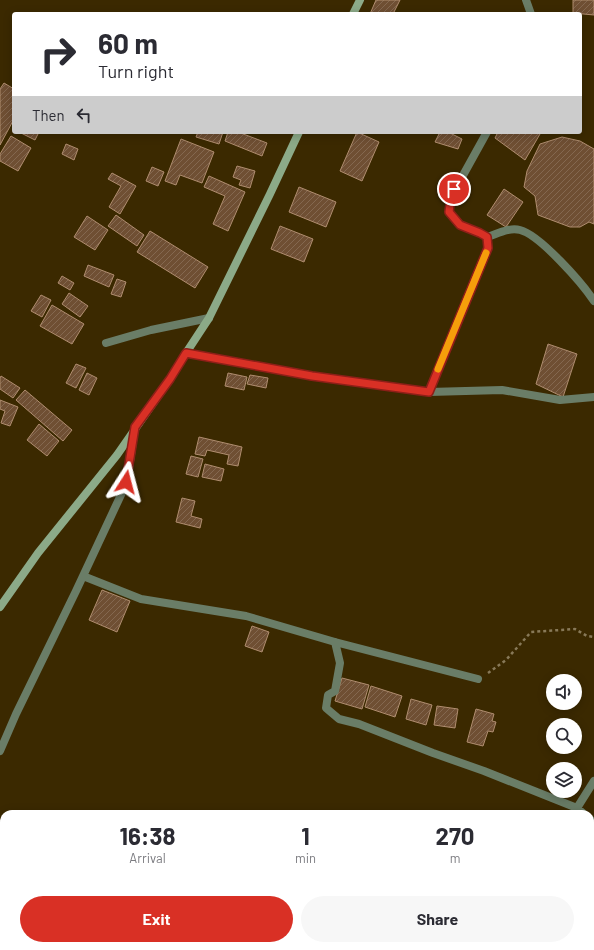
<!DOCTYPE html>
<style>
:root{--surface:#fff;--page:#f7f7f7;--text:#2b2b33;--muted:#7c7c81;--accent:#d93025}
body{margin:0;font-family:Barlow,sans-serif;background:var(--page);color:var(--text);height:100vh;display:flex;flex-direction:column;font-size:15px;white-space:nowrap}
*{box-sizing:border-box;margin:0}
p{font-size:13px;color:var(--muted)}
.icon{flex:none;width:22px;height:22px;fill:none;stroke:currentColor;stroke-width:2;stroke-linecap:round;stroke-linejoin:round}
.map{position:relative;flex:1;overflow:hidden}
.sheet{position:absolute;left:0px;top:810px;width:594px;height:140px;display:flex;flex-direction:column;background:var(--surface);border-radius:12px 12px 0 0;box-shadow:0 2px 10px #0003}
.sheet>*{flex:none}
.guide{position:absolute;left:12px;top:12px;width:570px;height:122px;border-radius:4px;box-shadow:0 2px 10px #0003;background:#fff;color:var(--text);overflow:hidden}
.fabs{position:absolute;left:546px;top:674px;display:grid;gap:8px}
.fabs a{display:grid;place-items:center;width:36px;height:36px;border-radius:50%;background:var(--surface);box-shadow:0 2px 10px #0003;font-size:20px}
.pin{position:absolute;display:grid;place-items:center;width:34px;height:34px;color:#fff;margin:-17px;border:2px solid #fff;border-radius:50%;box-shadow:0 1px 4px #0007}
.me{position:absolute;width:44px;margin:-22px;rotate:9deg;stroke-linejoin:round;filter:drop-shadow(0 0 3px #0008)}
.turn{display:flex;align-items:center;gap:14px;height:84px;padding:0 20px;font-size:18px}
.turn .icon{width:52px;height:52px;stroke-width:2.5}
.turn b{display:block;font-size:28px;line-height:34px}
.then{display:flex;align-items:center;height:38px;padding:0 20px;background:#0003;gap:8px;font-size:15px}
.eta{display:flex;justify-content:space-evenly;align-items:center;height:68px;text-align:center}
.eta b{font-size:24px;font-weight:700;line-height:28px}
.action{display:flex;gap:8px;margin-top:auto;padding:8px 20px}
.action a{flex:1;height:46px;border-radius:24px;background:var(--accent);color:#fff;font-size:16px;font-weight:700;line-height:46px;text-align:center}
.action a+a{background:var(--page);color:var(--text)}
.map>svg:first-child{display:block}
.building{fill:url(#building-hatch);stroke:#b08d6f}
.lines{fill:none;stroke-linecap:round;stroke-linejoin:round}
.path{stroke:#887958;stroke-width:2.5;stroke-dasharray:3 3;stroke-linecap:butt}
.street{stroke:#6a7d67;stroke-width:8}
.secondary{stroke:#8caa88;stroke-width:8}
.route-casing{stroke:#8d1f18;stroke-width:10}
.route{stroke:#d93025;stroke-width:7}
.slow{stroke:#f59e0b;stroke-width:7}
</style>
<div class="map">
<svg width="594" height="950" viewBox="0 0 594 950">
<defs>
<pattern id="building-hatch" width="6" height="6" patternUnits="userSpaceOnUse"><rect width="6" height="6" fill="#6f4f33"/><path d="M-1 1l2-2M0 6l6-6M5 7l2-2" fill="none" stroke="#846850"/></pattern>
</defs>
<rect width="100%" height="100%" fill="#3b2900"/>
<path class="building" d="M376,0h24l-7,14h-23z
M573,0h21v15l-21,-2z
M4,83l10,6v30l-14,26v-56z
M19,132h20l-4,8z
M198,132h25l-4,12 -23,-7z
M228,132h10l29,11 -5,13 -37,-15z
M357,132l22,10 -17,39 -22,-10z
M440,132h8l14,7 -4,10 -23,-7z
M498,132h40l2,2 -15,26 -30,-22z
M11,136l20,12 -13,23 -18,-10v-7z
M562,137l18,4 14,8v75l-5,-2 -9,5h-10l-32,-12 -3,-19 -11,-9 3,-16 13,-27z
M181,139l33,13 -12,31 -22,-8 -4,10 -11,-4z
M66,144l12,5 -4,11 -12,-6z
M237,166l18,5 -5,17 -11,-3 2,-5 -8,-3z
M152,167l12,5 -6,14 -12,-5z
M112,173l24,13 -16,28 -11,-7 12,-21 -13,-7z
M209,176l36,16 -17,39 -15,-7 12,-28 -21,-9z
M299,187l37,15 -10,25 -37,-15z
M504,189l19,13 -17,25 -19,-12z
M116,215l28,20 -7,11 -29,-20z
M87,216l21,14 -13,20 -21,-13z
M280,226l33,13 -9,23 -33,-13z
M150,231l58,36 -13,21 -58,-36z
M88,265l26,10 -5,12 -25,-11z
M62,276l12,7 -4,7 -12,-7z
M117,279l9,3 -5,15 -10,-3z
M69,293l19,13 -8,11 -18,-13z
M41,295l10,5 -9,17 -11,-6z
M52,305l32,19 -12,20 -32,-18z
M548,344l29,10 -14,43 -27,-13z
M76,364l10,4 -10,20 -10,-5z
M87,373l10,5 -8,17 -10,-5z
M228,373l19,4 -3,13 -19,-4z
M250,375l18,3 -2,10 -19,-4z
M1,376l19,12 -7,10 -13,-9v-11z
M25,390l47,40 -9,11 -47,-41z
M0,400l18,7 -8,19 -9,-3 4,-12 -5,-2z
M39,424l20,17 -12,15 -20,-16z
M199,437l43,10 -4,19 -11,-2 2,-9 -22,-5 -2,6 -10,-2z
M191,456l12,3 -5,18 -12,-3z
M205,464l19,5 -3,12 -19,-4z
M182,498l13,3 -4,15 11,3 -2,9 -24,-6z
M102,590l28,11 -13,31 -28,-12z
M252,626l17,6 -7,20 -17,-6z
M342,678l27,7 -7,24 -27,-8z
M371,686l31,10 -7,21 -30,-10z
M411,699l21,6 -6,20 -20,-6z
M437,706l21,3 -3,19 -21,-3z
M476,709l18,5 -2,7 4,1 -3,10 -5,-1 -5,15 -16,-4z"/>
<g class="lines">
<path class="path" d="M488,673l18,-13 25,-28 44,-3 12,7 7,1"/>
<path class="street" d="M526,0l5,14
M487,237c10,-3 22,-10 33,-7 20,5 62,53 74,71
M106,343l45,-13 58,-12
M186,353l126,23 117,16 73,-2 58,10 34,-3
M429,392l59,-144 -1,-11 -7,-4 -20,-8 -11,-13 2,-15 36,-65
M83,576l58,23 105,17 89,26 143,37
M335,642l5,21 -5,28 -7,4 -2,13 13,11 20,5 74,29 51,18 93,37 7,6
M0,751l16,-37 60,-123 51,-109 8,-54
M577,808l17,-27
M590,819l4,4"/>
<path class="secondary" d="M353,14l7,-14
M0,607l38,-54 79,-98 53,-76 16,-26 23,-35 61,-124 29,-62"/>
</g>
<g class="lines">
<g class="route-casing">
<path id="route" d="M126,482l9,-55 35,-48 16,-26 126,23 117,16 59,-144 -1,-11 -7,-4 -20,-8 -11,-13 2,-15 3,-8"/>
</g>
<use href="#route" class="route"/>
<path class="slow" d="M438,369l48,-116"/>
</g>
</svg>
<div class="fabs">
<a><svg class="icon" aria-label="sound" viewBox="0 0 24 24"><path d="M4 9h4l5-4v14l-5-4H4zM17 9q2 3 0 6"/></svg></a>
<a><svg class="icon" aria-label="search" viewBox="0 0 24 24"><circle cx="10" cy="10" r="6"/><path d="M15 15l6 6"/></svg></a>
<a><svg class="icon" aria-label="layers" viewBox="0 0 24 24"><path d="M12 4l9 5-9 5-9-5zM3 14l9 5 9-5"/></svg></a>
</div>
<div class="pin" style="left:454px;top:189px;background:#d93025"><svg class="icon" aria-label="arrive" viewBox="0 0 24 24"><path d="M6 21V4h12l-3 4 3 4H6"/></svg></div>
<svg class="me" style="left:126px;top:482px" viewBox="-20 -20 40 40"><path d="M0-17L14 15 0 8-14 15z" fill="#d93025" stroke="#fff" stroke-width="4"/></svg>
<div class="guide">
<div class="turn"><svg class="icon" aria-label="right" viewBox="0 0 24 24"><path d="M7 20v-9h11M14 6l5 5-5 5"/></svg><div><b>60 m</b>Turn right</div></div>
<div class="then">Then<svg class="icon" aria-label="left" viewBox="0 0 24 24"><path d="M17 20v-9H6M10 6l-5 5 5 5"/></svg></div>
</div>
<section class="sheet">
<div class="eta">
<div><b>16:38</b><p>Arrival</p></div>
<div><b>1</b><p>min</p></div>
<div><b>270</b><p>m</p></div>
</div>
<div class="action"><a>Exit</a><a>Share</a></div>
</section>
</div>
